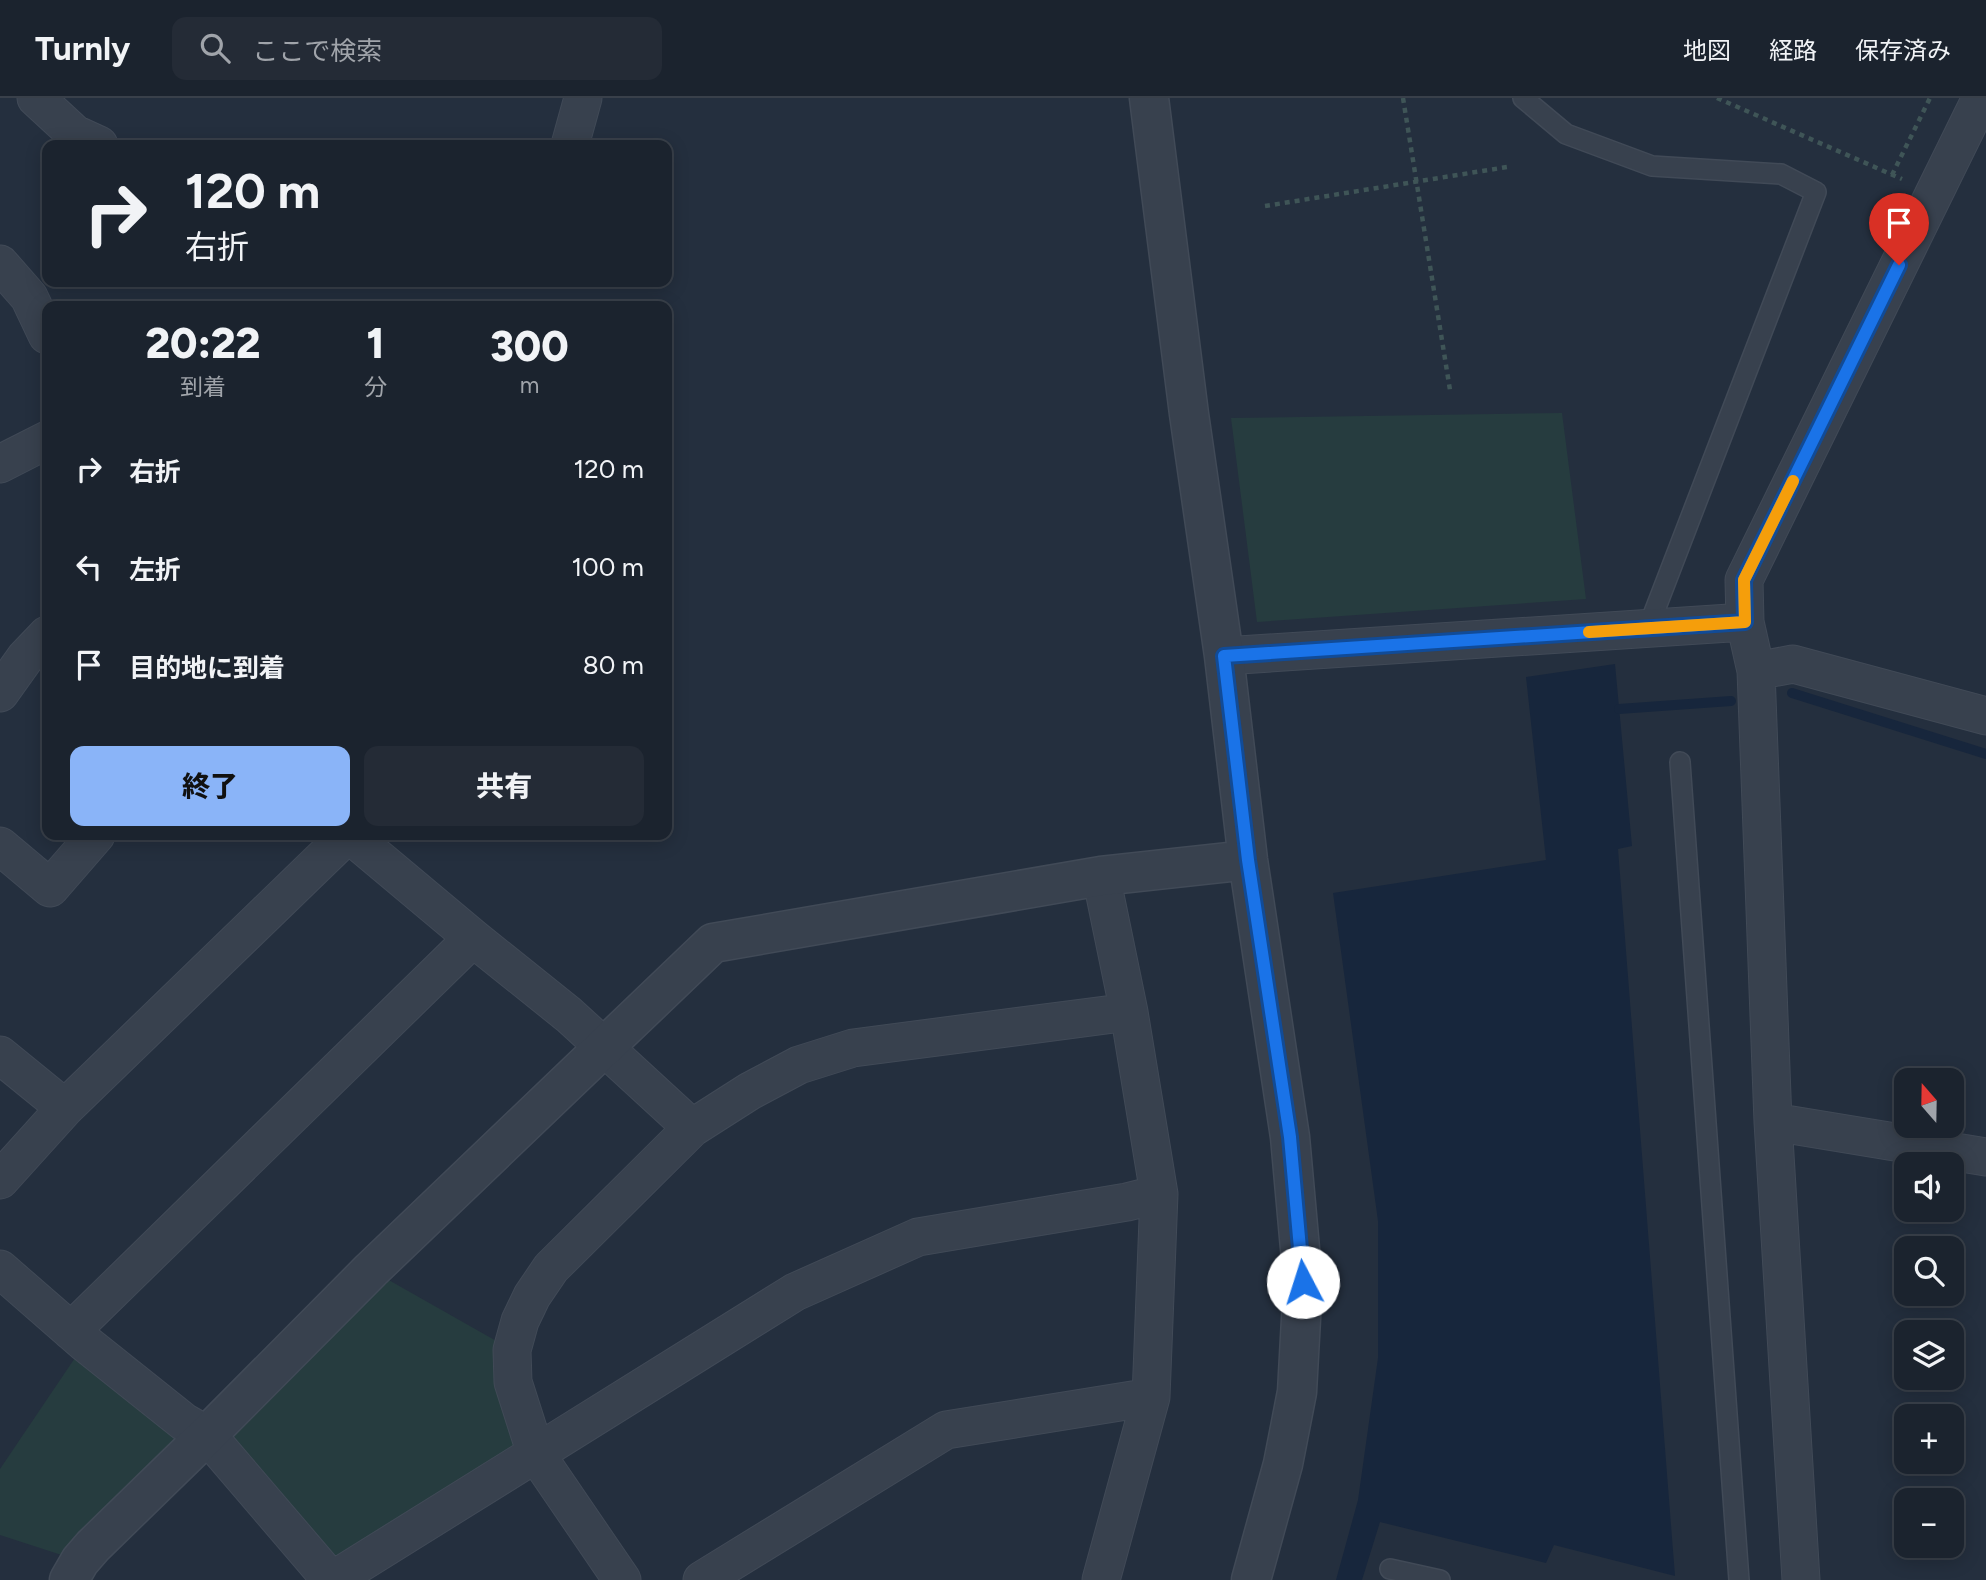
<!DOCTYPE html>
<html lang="ja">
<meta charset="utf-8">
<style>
:root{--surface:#1b232e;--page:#242b36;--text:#f1f3f6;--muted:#a0a4aa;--line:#39404a;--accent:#8ab4f8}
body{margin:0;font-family:Figtree,"Noto Sans JP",sans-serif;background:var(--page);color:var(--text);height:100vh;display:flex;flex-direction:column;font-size:26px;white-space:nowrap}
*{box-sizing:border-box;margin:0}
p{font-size:23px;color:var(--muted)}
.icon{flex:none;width:38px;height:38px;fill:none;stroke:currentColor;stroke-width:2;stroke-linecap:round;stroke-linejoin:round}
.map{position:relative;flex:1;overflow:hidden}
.details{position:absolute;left:42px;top:203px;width:630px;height:539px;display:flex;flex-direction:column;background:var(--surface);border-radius:14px;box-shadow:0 4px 18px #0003,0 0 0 2px var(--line)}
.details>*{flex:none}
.guide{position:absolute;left:42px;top:42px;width:630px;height:147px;border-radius:14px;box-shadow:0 4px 18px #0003,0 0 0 2px var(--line);background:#1b232e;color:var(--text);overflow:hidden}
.needle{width:46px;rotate:340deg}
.tools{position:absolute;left:1894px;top:970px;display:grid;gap:14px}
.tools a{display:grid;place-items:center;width:70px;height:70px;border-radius:14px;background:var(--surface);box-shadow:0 4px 18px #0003,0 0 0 2px var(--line);font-size:35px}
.pin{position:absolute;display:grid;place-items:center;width:60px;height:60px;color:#fff;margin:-72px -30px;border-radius:50% 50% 50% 0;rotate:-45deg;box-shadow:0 0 7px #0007}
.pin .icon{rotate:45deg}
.me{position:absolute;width:77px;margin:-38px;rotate:355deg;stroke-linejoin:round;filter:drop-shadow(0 0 5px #0008)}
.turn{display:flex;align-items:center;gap:24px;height:147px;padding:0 28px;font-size:32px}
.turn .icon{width:91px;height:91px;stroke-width:2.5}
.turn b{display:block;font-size:49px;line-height:60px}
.eta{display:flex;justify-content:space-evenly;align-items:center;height:119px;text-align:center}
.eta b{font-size:42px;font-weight:800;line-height:49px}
.primary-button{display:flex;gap:14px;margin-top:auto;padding:14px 28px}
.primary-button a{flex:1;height:80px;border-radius:14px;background:var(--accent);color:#111;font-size:28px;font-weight:800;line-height:80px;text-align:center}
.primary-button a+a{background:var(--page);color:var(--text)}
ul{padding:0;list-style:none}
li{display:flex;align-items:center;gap:21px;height:98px;padding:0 28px}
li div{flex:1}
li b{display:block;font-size:26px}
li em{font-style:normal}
header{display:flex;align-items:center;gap:42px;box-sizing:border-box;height:98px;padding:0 35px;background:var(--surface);border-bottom:2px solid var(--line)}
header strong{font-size:33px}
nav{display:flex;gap:38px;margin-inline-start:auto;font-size:24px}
.search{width:490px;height:63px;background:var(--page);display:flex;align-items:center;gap:18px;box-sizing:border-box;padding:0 24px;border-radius:14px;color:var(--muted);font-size:26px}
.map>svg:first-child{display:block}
.green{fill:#263c3f}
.water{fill:#17263c}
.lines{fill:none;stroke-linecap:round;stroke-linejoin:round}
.stream{stroke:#17263c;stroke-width:10}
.service-casing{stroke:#414a57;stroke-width:22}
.minor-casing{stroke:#414a57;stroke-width:39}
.tertiary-casing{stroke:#414a57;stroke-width:41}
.path{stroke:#3f5557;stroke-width:4.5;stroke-dasharray:5 5;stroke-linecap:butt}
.service{stroke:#38414e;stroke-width:19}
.minor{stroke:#38414e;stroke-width:37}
.tertiary{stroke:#38414e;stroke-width:38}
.route-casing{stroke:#114b97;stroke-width:18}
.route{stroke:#1a73e8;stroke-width:12}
.slow{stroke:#f59e0b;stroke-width:12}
</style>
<header>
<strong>Turnly</strong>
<div class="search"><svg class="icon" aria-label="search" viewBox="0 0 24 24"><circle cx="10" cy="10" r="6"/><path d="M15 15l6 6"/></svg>ここで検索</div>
<nav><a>地図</a><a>経路</a><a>保存済み</a></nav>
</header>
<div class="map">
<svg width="1986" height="1482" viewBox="0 0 1986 1482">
<rect width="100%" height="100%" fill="#242f3e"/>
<path class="green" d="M1562,315l24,186 -329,23 -26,-204z
M371,1172l141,80 24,104 -203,126 -126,-144 -127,125 -80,-26v-66l85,-126 122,92z"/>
<path class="water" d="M1615,566l17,182 -14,3 57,727 -121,-31 -8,18 -166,-41 -18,58h-26l22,-80 20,-142v-137l-45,-328 213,-33 -20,-183z"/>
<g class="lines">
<path class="stream" d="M1792,595l194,61
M1619,611l112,-8"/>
<g class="service-casing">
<path id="service" d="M1523,0l43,36 86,32 129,8 35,18 -168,436
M1680,664l59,818
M1390,1471l50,11"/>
</g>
<g class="minor-casing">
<path id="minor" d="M36,0l39,36 24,11
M570,47l13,-47
M0,166l29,33 18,38
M0,366l47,-24
M1224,558l521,-34
M1756,573l37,-7 193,52
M0,595l25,-35 22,-23
M350,737l123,103 96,77 123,113
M0,748l50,42 46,-53
M0,957l65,53
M1773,1024l213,35
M0,1082l65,-72 282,-273
M0,1171l85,74 99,79 23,13 124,145
M71,1233l402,-393
M333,1482l462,-288 123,-55 209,-35 32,-8
M622,1482l-86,-126 -23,-72 -1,-32 8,-29 12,-25 19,-28 141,-140 58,-37 49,-26 54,-17 276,-36
M702,1482l244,-150 205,-33
M1101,1482l50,-183 8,-203 -30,-182 -28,-136
M1801,1482l-28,-458 -17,-451 -11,-49 -1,-42 237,-482"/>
</g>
<g class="tertiary-casing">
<path id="tertiary" d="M1149,0l40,316 35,242 24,204 42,277 13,145 -6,110 -14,72 -32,116
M69,1482l11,-19 13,-15 114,-111 164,-165 342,-327 388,-67 147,-16"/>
</g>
<path class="path" d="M1403,0l47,292
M1717,0l185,81
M1892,77l38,-77
M1265,108l242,-39"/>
<use href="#service" class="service"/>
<use href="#minor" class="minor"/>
<use href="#tertiary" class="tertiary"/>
</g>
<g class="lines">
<g class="route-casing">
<path id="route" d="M1303,1184l-13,-145 -42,-277 -24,-204 521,-34 -1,-42 155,-315"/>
</g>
<use href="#route" class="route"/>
<path class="slow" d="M1589,534l156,-10 -1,-42 49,-99"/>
</g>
</svg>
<div class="tools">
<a><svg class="needle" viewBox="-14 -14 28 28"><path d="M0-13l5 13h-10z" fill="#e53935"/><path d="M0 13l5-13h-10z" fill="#a0a4aa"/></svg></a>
<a><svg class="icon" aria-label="sound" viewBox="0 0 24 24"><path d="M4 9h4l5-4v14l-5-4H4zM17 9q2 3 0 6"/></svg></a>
<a><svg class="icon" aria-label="search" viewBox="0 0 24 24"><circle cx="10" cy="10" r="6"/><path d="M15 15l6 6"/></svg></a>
<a><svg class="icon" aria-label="layers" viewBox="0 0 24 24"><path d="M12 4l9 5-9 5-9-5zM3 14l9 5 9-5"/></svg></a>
<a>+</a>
<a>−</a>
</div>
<div class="pin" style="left:1899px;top:167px;background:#d93025"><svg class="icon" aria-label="arrive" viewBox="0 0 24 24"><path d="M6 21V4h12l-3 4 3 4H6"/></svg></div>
<svg class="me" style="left:1303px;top:1184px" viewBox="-20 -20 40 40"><circle r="19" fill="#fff"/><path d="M0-13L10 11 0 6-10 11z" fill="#1a73e8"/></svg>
<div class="guide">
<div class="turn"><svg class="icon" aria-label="right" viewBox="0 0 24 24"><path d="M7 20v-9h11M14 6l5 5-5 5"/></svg><div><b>120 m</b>右折</div></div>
</div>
<section class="details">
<div class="eta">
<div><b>20:22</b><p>到着</p></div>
<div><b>1</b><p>分</p></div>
<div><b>300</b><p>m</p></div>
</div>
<ul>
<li><svg class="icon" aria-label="right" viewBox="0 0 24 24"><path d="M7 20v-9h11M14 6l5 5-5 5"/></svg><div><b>右折</b></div><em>120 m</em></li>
<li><svg class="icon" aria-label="left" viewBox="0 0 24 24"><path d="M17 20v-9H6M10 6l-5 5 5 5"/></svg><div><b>左折</b></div><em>100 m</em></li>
<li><svg class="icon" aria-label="arrive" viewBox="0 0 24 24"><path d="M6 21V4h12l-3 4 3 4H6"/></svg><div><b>目的地に到着</b></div><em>80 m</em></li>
</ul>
<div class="primary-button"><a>終了</a><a>共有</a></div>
</section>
</div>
